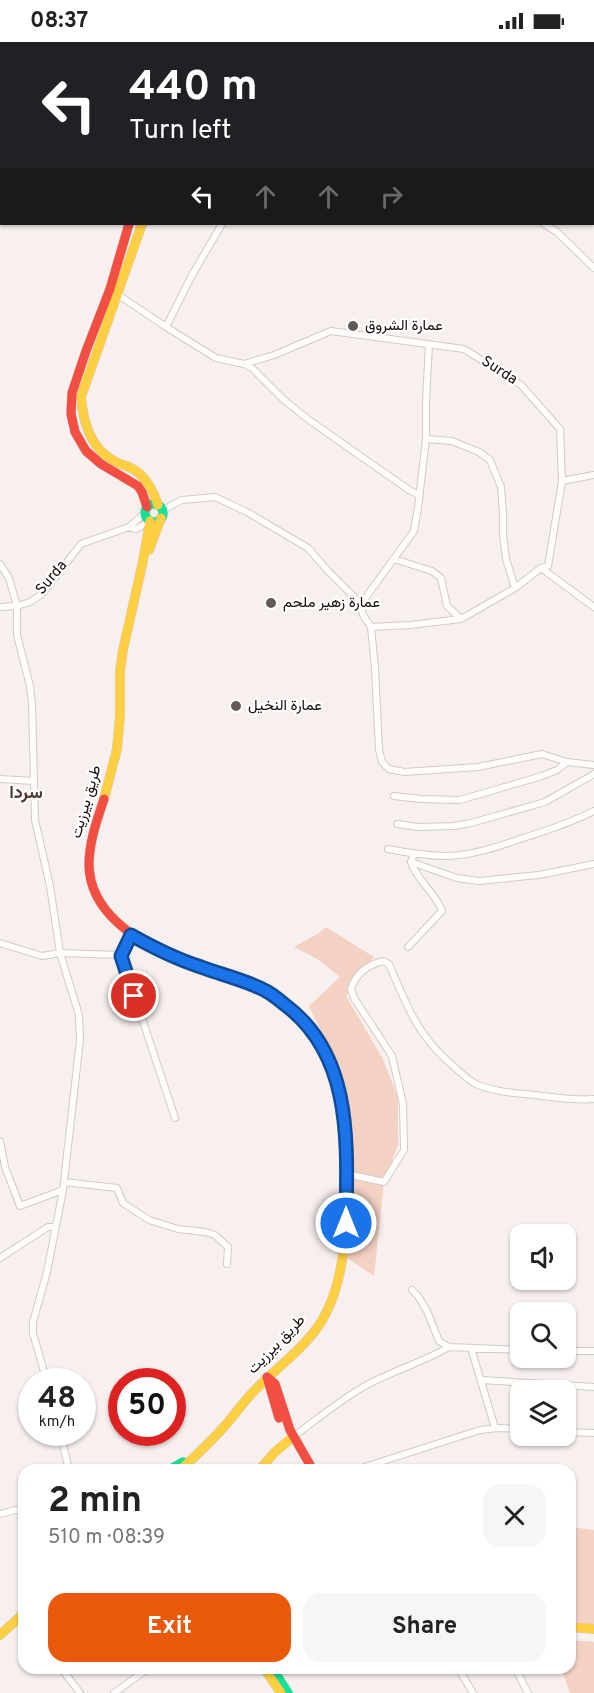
<!DOCTYPE html>
<meta charset="utf-8">
<style>
:root{--surface:#fff;--page:#f6f6f6;--text:#222;--muted:#767676;--accent:#ea580c}
body{margin:0;font-family:Overpass,Vazirmatn,sans-serif;background:var(--page);color:var(--text);height:100vh;display:flex;flex-direction:column;font-size:22px;white-space:nowrap}
*{box-sizing:border-box;margin:0}
p{font-size:20px;color:var(--muted)}
.icon{flex:none;width:33px;height:33px;fill:none;stroke:currentColor;stroke-width:2;stroke-linecap:round;stroke-linejoin:round}
.map{position:relative;flex:1;overflow:hidden}
.panel{position:absolute;left:18px;top:1422px;width:558px;height:210px;display:flex;flex-direction:column;background:var(--surface);border-radius:18px;box-shadow:0 2px 4px #0004}
.panel>*{flex:none}
.guide{position:absolute;left:0px;top:0px;width:594px;height:183px;box-shadow:0 2px 4px #0004;background:#202124;color:#fff;overflow:hidden}
.buttons{position:absolute;left:510px;top:1182px;display:grid;gap:12px}
.buttons a{display:grid;place-items:center;width:66px;height:66px;border-radius:12px;background:var(--surface);box-shadow:0 2px 4px #0004;font-size:30px}
.speed{position:absolute;left:18px;top:1326px;display:flex;gap:12px;font-size:30px;font-weight:700;text-align:center}
.speed>*{display:grid;place-content:center;width:78px;height:78px;border-radius:50%;background:var(--surface);box-shadow:0 2px 4px #0004;line-height:1}
.speed small{font-size:15px;font-weight:400}
.speed .limit{border:9px solid #d22;background:#fff;color:#111}
.pin{position:absolute;display:grid;place-items:center;width:51px;height:51px;color:#fff;margin:-26px;border:3px solid #fff;border-radius:50%;box-shadow:0 2px 6px #0007}
.me{position:absolute;width:66px;margin:-33px;rotate:0deg;stroke-linejoin:round;filter:drop-shadow(0 0 4px #0008)}
.turn{display:flex;align-items:center;gap:21px;height:126px;padding:0 30px;font-size:27px}
.turn .icon{width:78px;height:78px;stroke-width:2.5}
.turn b{display:block;font-size:42px;line-height:51px}
.lanes{display:flex;align-items:center;height:57px;padding:0 30px;background:#0003;justify-content:center;gap:30px;direction:ltr}
.lanes .off{opacity:.35}
.round{display:grid;place-items:center;flex:none;width:63px;height:63px;border-radius:18px;background:var(--page)}
.headline{display:flex;align-items:center;justify-content:space-between;height:102px;padding:0 30px}
h1{font-size:36px;font-weight:700;line-height:45px}
.button{display:flex;gap:12px;margin-top:auto;padding:12px 30px}
.button a{flex:1;height:69px;border-radius:18px;background:var(--accent);color:#fff;font-size:24px;font-weight:700;line-height:69px;text-align:center}
.button a+a{background:var(--page);color:var(--text)}
.status{display:flex;justify-content:space-between;align-items:center;height:42px;padding:0 30px;background:var(--surface);direction:ltr}
.status svg{height:16px;fill:currentColor}
.map>svg:first-child{display:block}
.green{fill:#f4d2c3}
.lines{fill:none;stroke-linecap:round;stroke-linejoin:round}
.street-casing{stroke:#d3cac7;stroke-width:8}
.fast-casing{stroke:#d3cac7;stroke-width:10}
.slow-casing{stroke:#d3cac7;stroke-width:10}
.jam-casing{stroke:#d3cac7;stroke-width:10}
.street{stroke:#fefdfc;stroke-width:6}
.fast{stroke:#16e098;stroke-width:9}
.slow{stroke:#ffcf43;stroke-width:9}
.jam{stroke:#f24e42;stroke-width:9}
.route-casing{stroke:#114b97;stroke-width:15}
.route{stroke:#1a73e8;stroke-width:10}
.poi-dot{fill:#635a57;stroke:#fff;stroke-width:2}
.labels{text-anchor:middle;dominant-baseline:central;stroke-width:4.5;stroke-linejoin:round;paint-order:stroke}
.poi-label{font-size:15px;fill:#130a06;stroke:#fff;text-anchor:start}
.street-label{font-size:15px;fill:#130a06;stroke:#fff}
.quarter-label{font-size:18px;font-weight:bold;fill:#523a30;stroke:#fff}
</style>
<div class="status"><b>08:37</b><svg viewBox="0 0 49 12"><path d="M0 12V9h3v3zM5 12V6h3v6zM10 12V3h3v9zM15 12V0h3v12zM26 1h20v11H26zM47 4h2v5h-2z"/></svg></div>
<div class="map">
<svg width="594" height="1651" viewBox="0 0 594 1651">
<rect width="100%" height="100%" fill="#f7f0ee"/>
<path class="green" d="M326,885l48,30 -28,39 37,63 15,39v47l-14,37 -10,94 -31,-21 6,-143 -14,-51 -26,-55 31,-29 -21,-17 -25,-13 25,-14z
M570,1485l24,3v95l-24,-3z
M570,1598l24,2v51h-24l-9,-25h9z"/>
<g class="lines">
<g class="street-casing">
<path id="street" d="M410,0l2,2
M587,0l5,2
M474,2l2,-2
M592,65h2
M592,108h2
M544,182l13,8 37,36
M117,252l49,33 50,31 28,6 30,-9 57,-24 133,18 34,21 23,15 39,44 2,52 -14,85 -7,2 -26,20 -54,31 -51,6 -39,2
M166,285l25,-50 31,-53
M244,322l8,4 32,32 25,20 100,70 10,5
M426,397l26,2 27,11 11,8 11,27 2,26v21l3,25 9,29
M562,439l32,-6
M163,468l19,-10 33,-3 32,15 61,36 20,23 33,33 2,11 8,12 4,41 4,82 3,12 7,7 15,3 74,-5 64,-13 25,8 27,3
M129,485l7,2 14,-8
M394,517l38,12 9,7 6,28 14,13
M0,522l9,14 8,28v29l13,51 2,18 3,116 15,66 10,67 19,62 1,25 -17,150 -16,82 -14,50v11l14,49
M541,526l53,39
M361,562l53,-73 4,-23 8,-69v-37l3,-58
M0,565l17,-1 13,-4 12,-8 39,-50 48,-17 16,-14
M0,737l34,2
M394,754l26,3 40,1 82,-24 15,-6 10,-8
M397,782l21,3 36,-1 17,-3 74,-21 49,-28
M388,807c20,4 39,7 60,7 25,-1 49,-9 72,-17 26,-8 50,-16 74,-28
M414,812l-3,8 46,16 22,3 60,-6 55,-11
M0,901l42,13 18,-3 61,2 10,-20
M408,905l34,-36c-6,-18 -25,-30 -31,-49
M121,913l54,163
M0,1099l5,26 15,39 43,-16
M347,1132l37,8 20,-32 -1,-46 -11,-48 -38,-58 -3,-9c5,-16 16,-24 32,-28l6,3c17,40 28,71 62,100 8,7 15,15 25,20 17,8 40,9 58,11 20,2 41,6 60,4
M64,1140l53,6 6,15 26,17 29,9 27,3 10,3 13,12 -1,17
M0,1216l48,-31h7
M412,1248l6,6 9,15 12,30 10,6 71,3
M471,1306l24,80
M566,1309h28
M481,1338l113,7
M60,1390l9,38
M566,1390l28,1
M293,1395c23,-17 47,-37 72,-51 27,-15 56,-23 84,-39
M355,1428l125,-40 18,-2 22,1
M0,1472l15,-4 9,1
M61,1626l19,25
M458,1626l15,25
M515,1626l13,25
M114,1651l35,-25"/>
</g>
<g class="fast-casing">
<path id="fast" d="M328,0l1,2
M592,163l2,1
M145 471a9 9 0 1 1 18 0a9 9 0 1 1-18 0Z
M169,1428l14,-8
M272,1626l16,25"/>
</g>
<g class="slow-casing">
<path id="slow" d="M187,2l1,-2
M0,162h2
M142,182l-61,173c2,25 9,51 33,64 5,3 11,4 17,7 14,7 22,22 27,37
M149,508l12,-32
M104,757l13,-50 3,-33v-45l3,-21 20,-89 7,-40
M180,1428c15,-13 29,-27 43,-42 11,-12 20,-26 32,-38 20,-21 45,-38 62,-62 31,-42 31,-118 30,-169
M259,1428l16,-18 18,-15
M570,1585l24,2
M0,1593l24,-22
M264,1626l17,25"/>
</g>
<g class="jam-casing">
<path id="jam" d="M199,0v2
M129,182l-19,65 -24,62 -14,42 -1,21 4,18 11,19 15,13 37,22 4,6 5,15
M104,757c-7,21 -15,43 -15,66 1,55 65,86 110,102 31,10 64,18 90,40 45,38 56,96 58,152
M267,1335l8,7 15,46 23,40
M267,1335l12,41"/>
</g>
<use href="#street" class="street"/>
<use href="#fast" class="fast"/>
<use href="#slow" class="slow"/>
<use href="#jam" class="jam"/>
</g>
<g class="lines">
<g class="route-casing">
<path id="route" d="M134,954l-13,-40 10,-21c23,13 45,24 70,32 21,8 45,13 65,24 6,3 12,8 18,13 70,51 63,142 62,219"/>
</g>
<use href="#route" class="route"/>
</g>
<g class="poi-dot">
<circle cx="353" cy="284" r="6"/>
<circle cx="271" cy="561" r="6"/>
<circle cx="236" cy="664" r="6"/>
</g>
<g class="labels">
<g class="poi-label">
<text x="365" y="284">عمارة الشروق</text>
<text x="283" y="561">عمارة زهير ملحم</text>
<text x="248" y="664">عمارة النخيل</text>
</g>
<g class="street-label">
<text transform="translate(499 329) rotate(33)">Surda</text>
<text transform="translate(52 536) rotate(-50)">Surda</text>
<text transform="translate(87 760) rotate(-74)">طريق بيرزيت</text>
<text transform="translate(277 1303) rotate(-46)">طريق بيرزيت</text>
</g>
<g class="quarter-label">
<text x="26" y="751">سردا</text>
</g>
</g>
</svg>
<div class="buttons">
<a><svg class="icon" aria-label="sound" viewBox="0 0 24 24"><path d="M4 9h4l5-4v14l-5-4H4zM17 9q2 3 0 6"/></svg></a>
<a><svg class="icon" aria-label="search" viewBox="0 0 24 24"><circle cx="10" cy="10" r="6"/><path d="M15 15l6 6"/></svg></a>
<a><svg class="icon" aria-label="layers" viewBox="0 0 24 24"><path d="M12 4l9 5-9 5-9-5zM3 14l9 5 9-5"/></svg></a>
</div>
<div class="speed"><div>48<small>km/h</small></div><div class="limit">50</div></div>
<div class="pin" style="left:134px;top:954px;background:#d93025"><svg class="icon" aria-label="arrive" viewBox="0 0 24 24"><path d="M6 21V4h12l-3 4 3 4H6"/></svg></div>
<svg class="me" style="left:346px;top:1181px" viewBox="-20 -20 40 40"><circle r="17" fill="#1a73e8" stroke="#fff" stroke-width="3"/><path d="M0-11L8 9 0 5-8 9z" fill="#fff"/></svg>
<div class="guide">
<div class="turn"><svg class="icon" aria-label="left" viewBox="0 0 24 24"><path d="M17 20v-9H6M10 6l-5 5 5 5"/></svg><div><b>440 m</b>Turn left</div></div>
<div class="lanes"><svg class="icon" aria-label="left" viewBox="0 0 24 24"><path d="M17 20v-9H6M10 6l-5 5 5 5"/></svg><svg class="icon off" aria-label="ahead" viewBox="0 0 24 24"><path d="M12 20V5M6 11l6-6 6 6"/></svg><svg class="icon off" aria-label="ahead" viewBox="0 0 24 24"><path d="M12 20V5M6 11l6-6 6 6"/></svg><svg class="icon off" aria-label="right" viewBox="0 0 24 24"><path d="M7 20v-9h11M14 6l5 5-5 5"/></svg></div>
</div>
<section class="panel">
<div class="headline"><div><h1>2 min</h1><p>510 m · 08:39</p></div><a class="round"><svg class="icon" aria-label="close" viewBox="0 0 24 24"><path d="M6 6l12 12M18 6L6 18"/></svg></a></div>
<div class="button"><a>Exit</a><a>Share</a></div>
</section>
</div>
